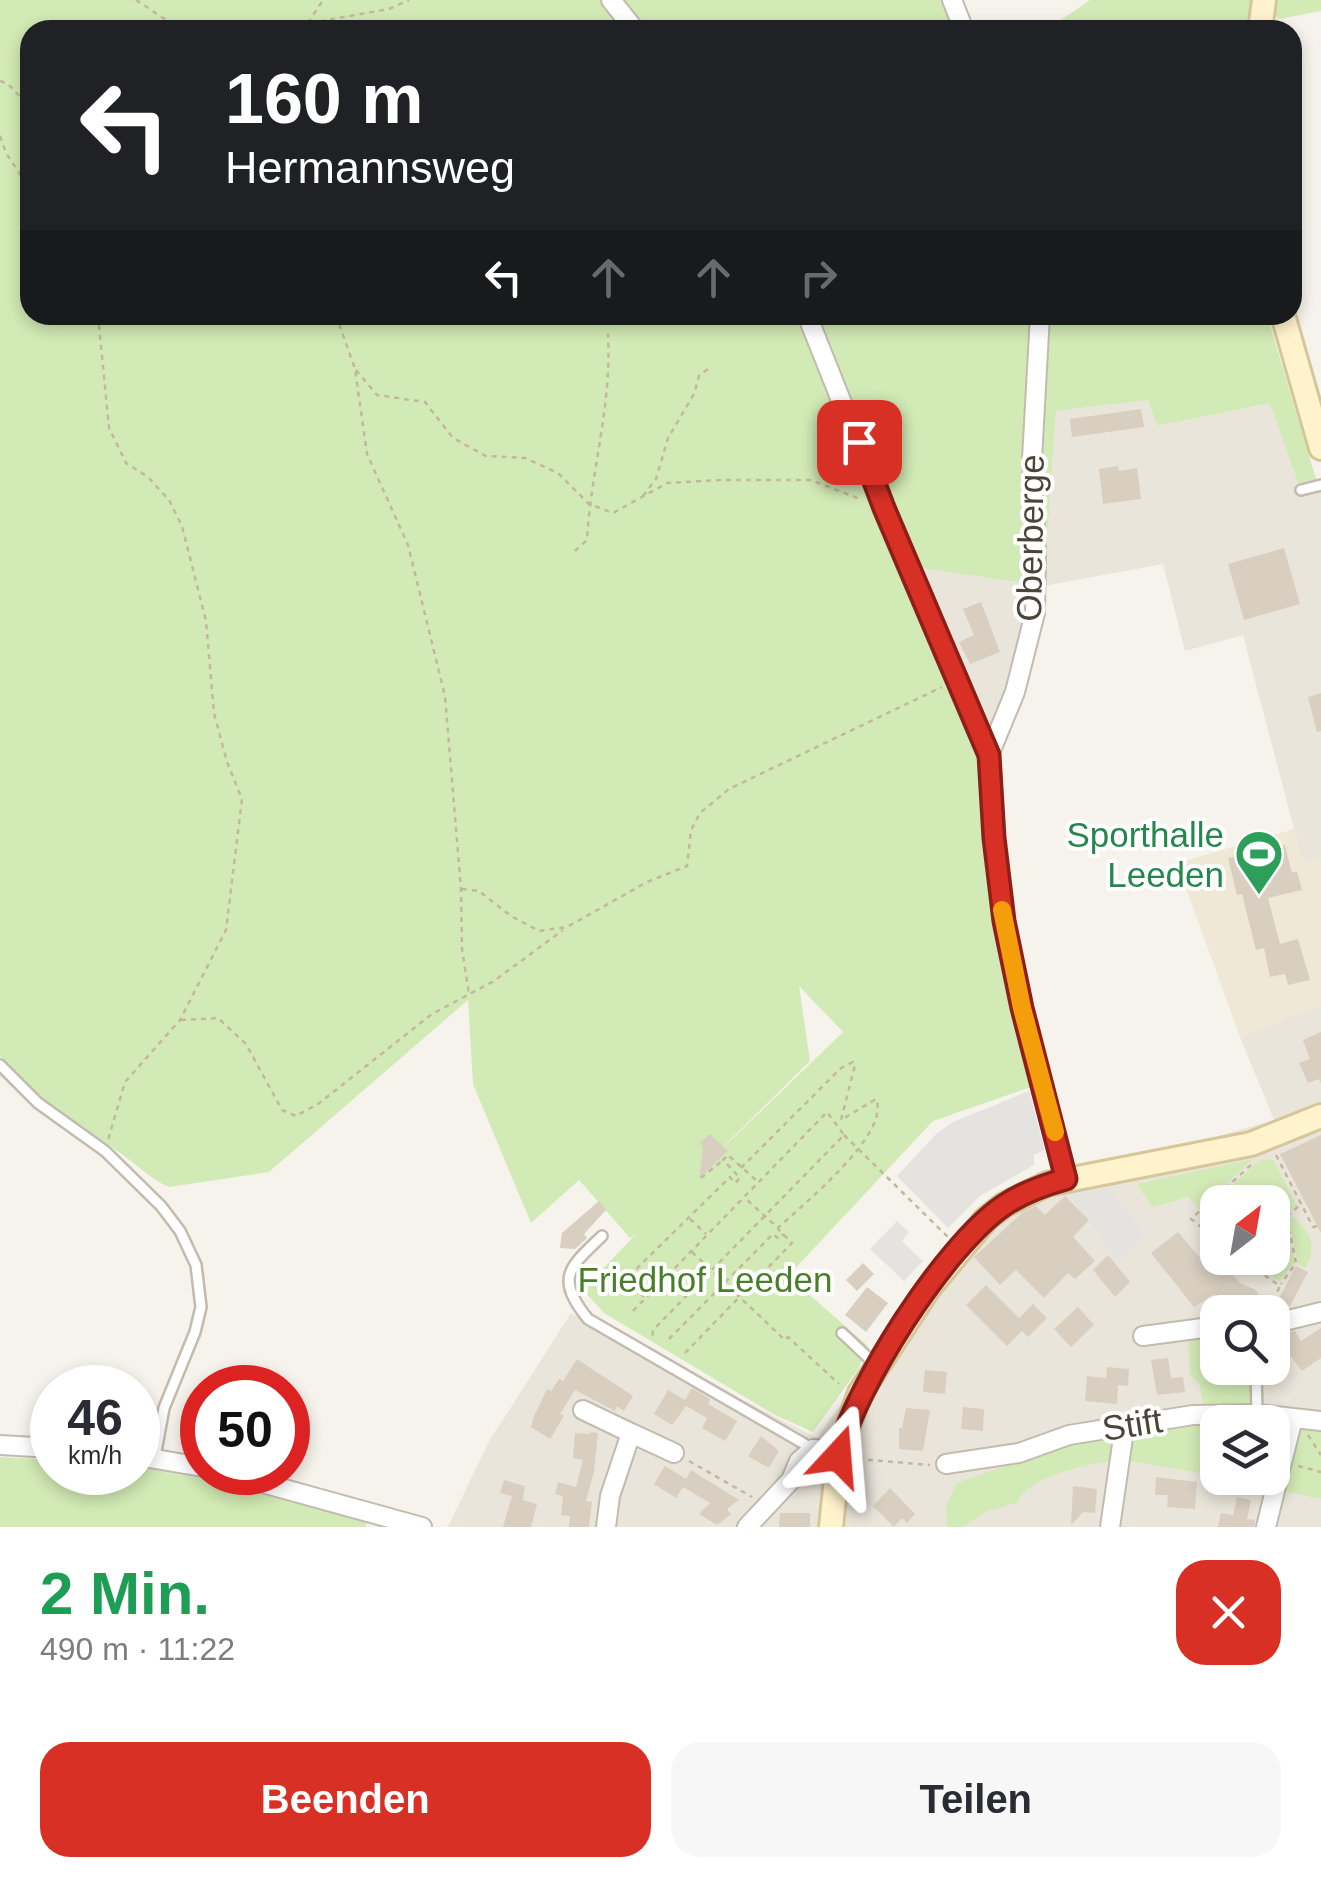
<!DOCTYPE html>
<html lang="de">
<meta charset="utf-8">
<style>
:root{--surface:#fff;--page:#f7f7f7;--text:#2b2b33;--muted:#7c7c81;--accent:#d93025}
body{margin:0;font-family:Arial,sans-serif;background:var(--page);color:var(--text);height:100vh;display:flex;flex-direction:column;font-size:38px;white-space:nowrap}
*{box-sizing:border-box;margin:0}
p{font-size:32px;color:var(--muted)}
.icon{flex:none;width:55px;height:55px;fill:none;stroke:currentColor;stroke-width:2;stroke-linecap:round;stroke-linejoin:round}
.map{position:relative;height:1527px;overflow:hidden}
.drawer{display:flex;flex-direction:column;background:var(--surface);flex:1}
.drawer>*{flex:none}
.top-card{position:absolute;left:20px;top:20px;width:1282px;height:305px;border-radius:30px;box-shadow:0 5px 15px #0003;background:#202124;color:#fff;overflow:hidden}
.needle{width:65px;rotate:31deg}
.buttons{position:absolute;left:1200px;top:1185px;display:grid;gap:20px}
.buttons a{display:grid;place-items:center;width:90px;height:90px;border-radius:20px;background:var(--surface);box-shadow:0 5px 15px #0003;font-size:50px}
.speed{position:absolute;left:30px;top:1365px;display:flex;gap:20px;font-size:50px;font-weight:700;text-align:center}
.speed>*{display:grid;place-content:center;width:130px;height:130px;border-radius:50%;background:var(--surface);box-shadow:0 5px 15px #0003;line-height:1}
.speed small{font-size:25px;font-weight:400}
.speed .limit{border:15px solid #d22;background:#fff;color:#111}
.pin{position:absolute;display:grid;place-items:center;width:85px;height:85px;color:#fff;margin:-42px;border-radius:20px;box-shadow:0 5px 15px #0006}
.me{position:absolute;width:110px;margin:-55px;rotate:19deg;stroke-linejoin:round;filter:drop-shadow(0 0 8px #0008)}
.turn{display:flex;align-items:center;gap:35px;height:210px;padding:0 40px;font-size:45px}
.turn .icon{width:130px;height:130px;stroke-width:2.5}
.turn b{display:block;font-size:70px;line-height:85px}
.lanes{display:flex;align-items:center;height:95px;padding:0 40px;background:#0003;justify-content:center;gap:50px;direction:ltr}
.lanes .off{opacity:.35}
.round{display:grid;place-items:center;flex:none;width:105px;height:105px;border-radius:30px;background:var(--page)}
.head{display:flex;align-items:center;justify-content:space-between;height:170px;padding:0 40px}
h1{font-size:60px;font-weight:700;line-height:75px;color:#1e9e55}
.primary-button{display:flex;gap:20px;margin-top:auto;padding:20px 40px}
.primary-button a{flex:1;height:115px;border-radius:30px;background:var(--accent);color:#fff;font-size:40px;font-weight:700;line-height:115px;text-align:center}
.primary-button a+a{background:var(--page);color:var(--text)}
.map>svg:first-child{display:block}
.residential{fill:#eae5da;fill-rule:evenodd}
.education{fill:#efe8d6}
.green{fill:#d2eab5;fill-rule:evenodd}
.parking{fill:#e5e3e0}
.building{fill:#d8cfc1}
.lines{fill:none;stroke-linecap:round;stroke-linejoin:round}
.lane-casing{stroke:#c2bbae;stroke-width:14}
.street-casing{stroke:#c2bbae;stroke-width:22}
.secondary-casing{stroke:#d6c79b;stroke-width:28}
.path{stroke:#c4b79f;stroke-width:2.5;stroke-dasharray:5 5;stroke-linecap:butt}
.lane{stroke:#fff;stroke-width:9}
.street{stroke:#fff;stroke-width:18}
.secondary{stroke:#fff3cd;stroke-width:22}
.route-casing{stroke:#8d1f18;stroke-width:25}
.route{stroke:#d93025;stroke-width:18}
.slow{stroke:#f59e0b;stroke-width:18}
.labels{text-anchor:middle;dominant-baseline:central;stroke-width:8;stroke-linejoin:round;paint-order:stroke}
.street-label{font-size:35px;fill:#4b4439;stroke:#fff}
.leisure-label{font-size:35px;fill:#27864d;stroke:#fff;text-anchor:end}
.park-label{font-size:35px;fill:#4a7f2a;stroke:#fff}
</style>
<div class="map">
<svg width="1321" height="1527" viewBox="0 0 1321 1527">
<rect width="100%" height="100%" fill="#f6f3ec"/>
<path class="residential" d="M1148,400l9,26 114,-23 27,80 18,-4 5,14v365l-18,5 -60,-228 -58,16 -22,-87 -119,22 12,-175z
M916,566l112,18 -1,28 -21,82 -18,40z
M1321,1005v522h-873l40,-84 83,-130 246,125 135,-191 46,-47 276,-80 -34,-83zM1218,1202h54v56h-54zM1218,1312h54v56h-54zM1218,1422h54v56h-54z"/>
<path class="education" d="M1294,829l9,34 18,-5v147l-81,32 -63,-174z"/>
<path class="green" d="M0,0h947l9,30h-926v285h1237l49,164 -18,4 -28,-80 -113,23 -9,-26 -92,11 -12,175 -141,-21 77,192 17,169 37,160 -101,35 -145,155 80,70 -10,23 -45,63 -38,-17 -171,-102 -21,-23 54,-57 -7,5 -51,-58 -48,43 -58,-139 -5,-84 -199,172 -100,15c-18,-7 -30,-21 -46,-32 -43,-31 -89,-57 -123,-99zM799,986l44,46 -149,144 116,-115z
M1090,0h161l-3,30h-202z
M1275,0h46v11l-42,8 -6,-7z
M1253,1159l-54,50 -11,-12 -36,10 -15,-23z
M1261,1159l12,1 24,46 -24,22 -1,-26h-54l-1,26 -15,-16z
M1291,1216c20,15 27,30 14,52l-6,-3 -8,-32 -8,-9z
M1280,1225l7,8 8,29 -16,19 -32,-23h25l1,-25z
M1217,1331l1,37h33v32l-5,4 -43,1 -3,-20 -10,-10 -2,-38z
M1194,1420h72l55,6v73l-96,-21h47v-56h-54l-1,54 -92,-16 5,-31z
M1112,1435v26c-27,4 -84,15 -95,42l-32,9 -22,15h-16l-1,-21 11,-23 122,-43z
M0,1457l52,3v12h86v-5l89,16 140,39 -2,5h-365z"/>
<path class="parking" d="M1029,1091l16,59 -11,5v10l-54,31 -32,32 -51,-52 39,-42 17,-12z
M1111,1189l33,46 -27,25 -49,-67z
M897,1221l12,11 -7,9 21,20 -19,20 -34,-32z"/>
<path class="building" d="M1141,409l3,18 -72,10 -2,-18z
M1118,466l1,5 18,-3 4,31 -38,5 -4,-35z
M1284,548l16,56 -56,16 -16,-56z
M981,602l19,50 -30,12 -11,-22 15,-7 -11,-26z
M1321,693v38l-4,1 -9,-35z
M1285,845l7,28 5,-2 5,19 -34,8 12,46 18,-5 12,41 -22,5 -3,-11 -15,3 -6,-29 -8,2 -14,-56 -5,1 -9,-37z
M1321,1032v51l-2,-4 -11,4 -9,-20 11,-4 -7,-19z
M710,1134l18,17 -29,28 4,-32 -3,-4z
M1321,1135v98l-41,-79z
M1065,1196l24,24 -16,17 22,24 -20,18 -7,-6 -24,25 -28,-28 -16,15 -26,-28 49,-45 13,-6 9,9z
M599,1201l7,9 -22,24 3,4 -12,11 -15,-1 2,-15z
M1178,1232l30,35 10,-9 22,25 16,7 8,13 -4,9 -35,-16 -6,5 -5,-7 -20,13 -43,-54z
M1108,1255l22,27 -15,15 -22,-27z
M863,1263l11,11 -17,17 -11,-11z
M1296,1266l12,6 -18,34 -12,-6z
M986,1285l33,33 14,-14 14,14 -19,19 -6,-6 -15,15 -41,-41z
M867,1287l21,16 -22,29 -21,-17z
M1078,1307l16,18 -23,22 -17,-18z
M1321,1328v30l-19,13 -14,-19 -10,8 -6,-8v-16l23,-5 6,10z
M1168,1358l3,20 12,-1 2,15 -28,3 -6,-35z
M577,1359l56,37 -9,15 -7,-5 -2,5 -40,-21 -15,24 4,2 -14,23 -19,-12 3,-11 13,-27 4,2 8,-12 4,2z
M1107,1367l22,2 -1,17 -10,-1 -1,19 -32,-3 2,-25 19,2z
M925,1370l22,2 -2,22 -22,-2z
M692,1388l18,11 -2,5 29,17 -12,20 -23,-13 5,-10 -21,-12 -14,19 -18,-11 14,-24 17,10z
M963,1407l21,2 -1,22 -22,-2z
M906,1408l24,2 -7,41 -24,-2v-21h3z
M591,1432l7,1 -4,38 -8,30 6,1 -3,25h-20l1,-11 -9,-1 2,-19 -8,-2 3,-12 18,5 7,-27 -10,-2 2,-25 15,1z
M761,1436l18,15 -10,17 -21,-12z
M665,1466l21,13 5,-9 48,30 -12,9 4,5 -14,11 -18,-11 11,-11 -27,-16 -7,11 -22,-14z
M1156,1477l41,5 -2,27 -28,-2 1,-12h-13z
M504,1480l21,6 -2,14 14,4 -6,23h-28l9,-31 -12,-3z
M1073,1486l24,3 -2,24 -12,-1 -12,13z
M890,1488l25,26 -8,9 -5,-5 -8,9 -21,-21z
M1237,1497l14,3 -4,19 8,1 -1,7h-36l3,-14 12,2z
M780,1513h30v14h-31z"/>
<g class="lines">
<g class="lane-casing">
<path id="lane" d="M1301,490l20,-5
M0,1065l38,38 67,48 56,55 19,25 16,34 5,42 -6,25 -31,76 -9,49
M602,1236c-32,31 -48,41 -14,83l225,130
M842,1333l34,32
M1256,1368l1,46"/>
</g>
<g class="street-casing">
<path id="street" d="M611,0l24,30
M952,0l12,30
M807,315l77,193 105,247 5,83 10,83 18,88 45,170
M989,755l26,-63 20,-79 1,-59 -4,-95 8,-144
M1272,1324l49,-12
M1143,1336l75,-10
M583,1410l48,23 -21,63 -4,31
M631,1433l43,20
M0,1445l52,3
M138,1456l64,11
M946,1464l73,-11 50,-18 124,-20 64,-1 64,7
M223,1472l199,55
M747,1527l44,-47 8,-19 14,-12 26,2
M1110,1527l15,-103
M1266,1527l27,-109"/>
</g>
<g class="secondary-casing">
<path id="secondary" d="M1260,30l4,-30
M1283,315l38,133
M831,1527l8,-76 21,-58 68,-104 58,-70 18,-14 43,-21 204,-40 70,-28"/>
</g>
<path class="path" d="M136,0l45,30
M308,23l15,-23
M292,30l7,-5 90,-16 20,-9
M0,81l8,3 22,23
M0,136l6,17 24,36
M98,315l11,113 17,35 22,14 21,23 13,26 24,95 8,92 13,49 15,37 -16,131 -46,90 -55,62 -17,58
M336,315l19,54 12,85 41,91 37,151 16,193 1,60 7,45
M356,370l21,25 48,7 28,36 33,18 39,2 33,15 31,31 24,9 54,-30 53,-3h91l49,19
M643,496l13,-17 12,-41 26,-44 5,-18 9,-7
M575,551l12,-11c4,-70 25,-135 21,-206
M462,889l17,2 32,25 28,15 28,-4 80,-45 40,-16 4,-36 9,-17 29,-24 213,-102
M181,1020l37,-2 28,26 36,66 14,6 22,-12 114,-90 62,-33 69,-51
M844,1135l104,102
M1276,1155l37,72 8,-2
M741,1168l100,-100 12,-6 2,3 -14,55 35,-21c15,35 -73,105 -98,129l-33,-30
M701,1178l21,-17
M690,1219l16,15
M1279,1223l11,10 6,30 -15,21
M1272,1230l29,-26
M1218,1240l-27,-21 60,-54
M692,1252l93,88 3,-3 51,47
M1240,1258l40,28 -10,21
M644,1297l-18,-18 104,-102 5,6 5,-5 -17,-18 5,-5 29,26
M633,1311l194,-199 17,23 -191,195 -1,9
M669,1339l104,-105 6,5 5,-5
M685,1353l107,-110 -14,-14
M1308,1435l13,20
M858,1459l72,6
M689,1461l63,36
M1298,1466l23,6"/>
<use href="#lane" class="lane"/>
<use href="#street" class="street"/>
<use href="#secondary" class="secondary"/>
</g>
<g class="lines">
<g class="route-casing">
<path id="route" d="M838,1456c17,-70 106,-209 165,-250 19,-13 41,-21 63,-27l-44,-171 -18,-87 -10,-83 -5,-83 -105,-247 -25,-66"/>
</g>
<use href="#route" class="route"/>
<path class="slow" d="M1002,910l20,98 33,124"/>
</g>
<defs>
<g id="stadium-pin" transform="scale(2.5)"><path d="M0 17L-7.5 6A9.5 9.5 0 1 1 7.5 6Z" fill="#2e9e5b" stroke="#fff"/><path d="M0-5a6.5 5 0 1 0 0 10a6.5 5 0 1 0 0-10ZM-3.5-1.8h7v3.6h-7Z" fill="#fff"/></g>
</defs>
<g fill-rule="evenodd">
<use href="#stadium-pin" x="1259" y="854"/>
</g>
<g class="labels">
<g class="street-label">
<text transform="translate(1030 538) rotate(-89)">Oberberge</text>
<text transform="translate(1132 1424) rotate(-9)">Stift</text>
</g>
<g class="leisure-label">
<text x="1224" y="834">Sporthalle<tspan x="1224" dy="40">Leeden</tspan></text>
</g>
<g class="park-label">
<text x="705" y="1279">Friedhof Leeden</text>
</g>
</g>
</svg>
<div class="buttons">
<a><svg class="needle" viewBox="-14 -14 28 28"><path d="M0-13l5 13h-10z" fill="#e53935"/><path d="M0 13l5-13h-10z" fill="#7c7c81"/></svg></a>
<a><svg class="icon" aria-label="search" viewBox="0 0 24 24"><circle cx="10" cy="10" r="6"/><path d="M15 15l6 6"/></svg></a>
<a><svg class="icon" aria-label="layers" viewBox="0 0 24 24"><path d="M12 4l9 5-9 5-9-5zM3 14l9 5 9-5"/></svg></a>
</div>
<div class="speed"><div>46<small>km/h</small></div><div class="limit">50</div></div>
<div class="pin" style="left:859px;top:442px;background:#d93025"><svg class="icon" aria-label="arrive" viewBox="0 0 24 24"><path d="M6 21V4h12l-3 4 3 4H6"/></svg></div>
<svg class="me" style="left:838px;top:1456px" viewBox="-20 -20 40 40"><path d="M0-17L14 15 0 8-14 15z" fill="#d93025" stroke="#fff" stroke-width="4"/></svg>
<div class="top-card">
<div class="turn"><svg class="icon" aria-label="left" viewBox="0 0 24 24"><path d="M17 20v-9H6M10 6l-5 5 5 5"/></svg><div><b>160 m</b>Hermannsweg</div></div>
<div class="lanes"><svg class="icon" aria-label="left" viewBox="0 0 24 24"><path d="M17 20v-9H6M10 6l-5 5 5 5"/></svg><svg class="icon off" aria-label="ahead" viewBox="0 0 24 24"><path d="M12 20V5M6 11l6-6 6 6"/></svg><svg class="icon off" aria-label="ahead" viewBox="0 0 24 24"><path d="M12 20V5M6 11l6-6 6 6"/></svg><svg class="icon off" aria-label="right" viewBox="0 0 24 24"><path d="M7 20v-9h11M14 6l5 5-5 5"/></svg></div>
</div>
</div>
<section class="drawer">
<div class="head"><div><h1>2 Min.</h1><p>490 m · 11:22</p></div><a class="round" style="background:#d93025;color:#fff"><svg class="icon" aria-label="close" viewBox="0 0 24 24"><path d="M6 6l12 12M18 6L6 18"/></svg></a></div>
<div class="primary-button"><a>Beenden</a><a>Teilen</a></div>
</section>
